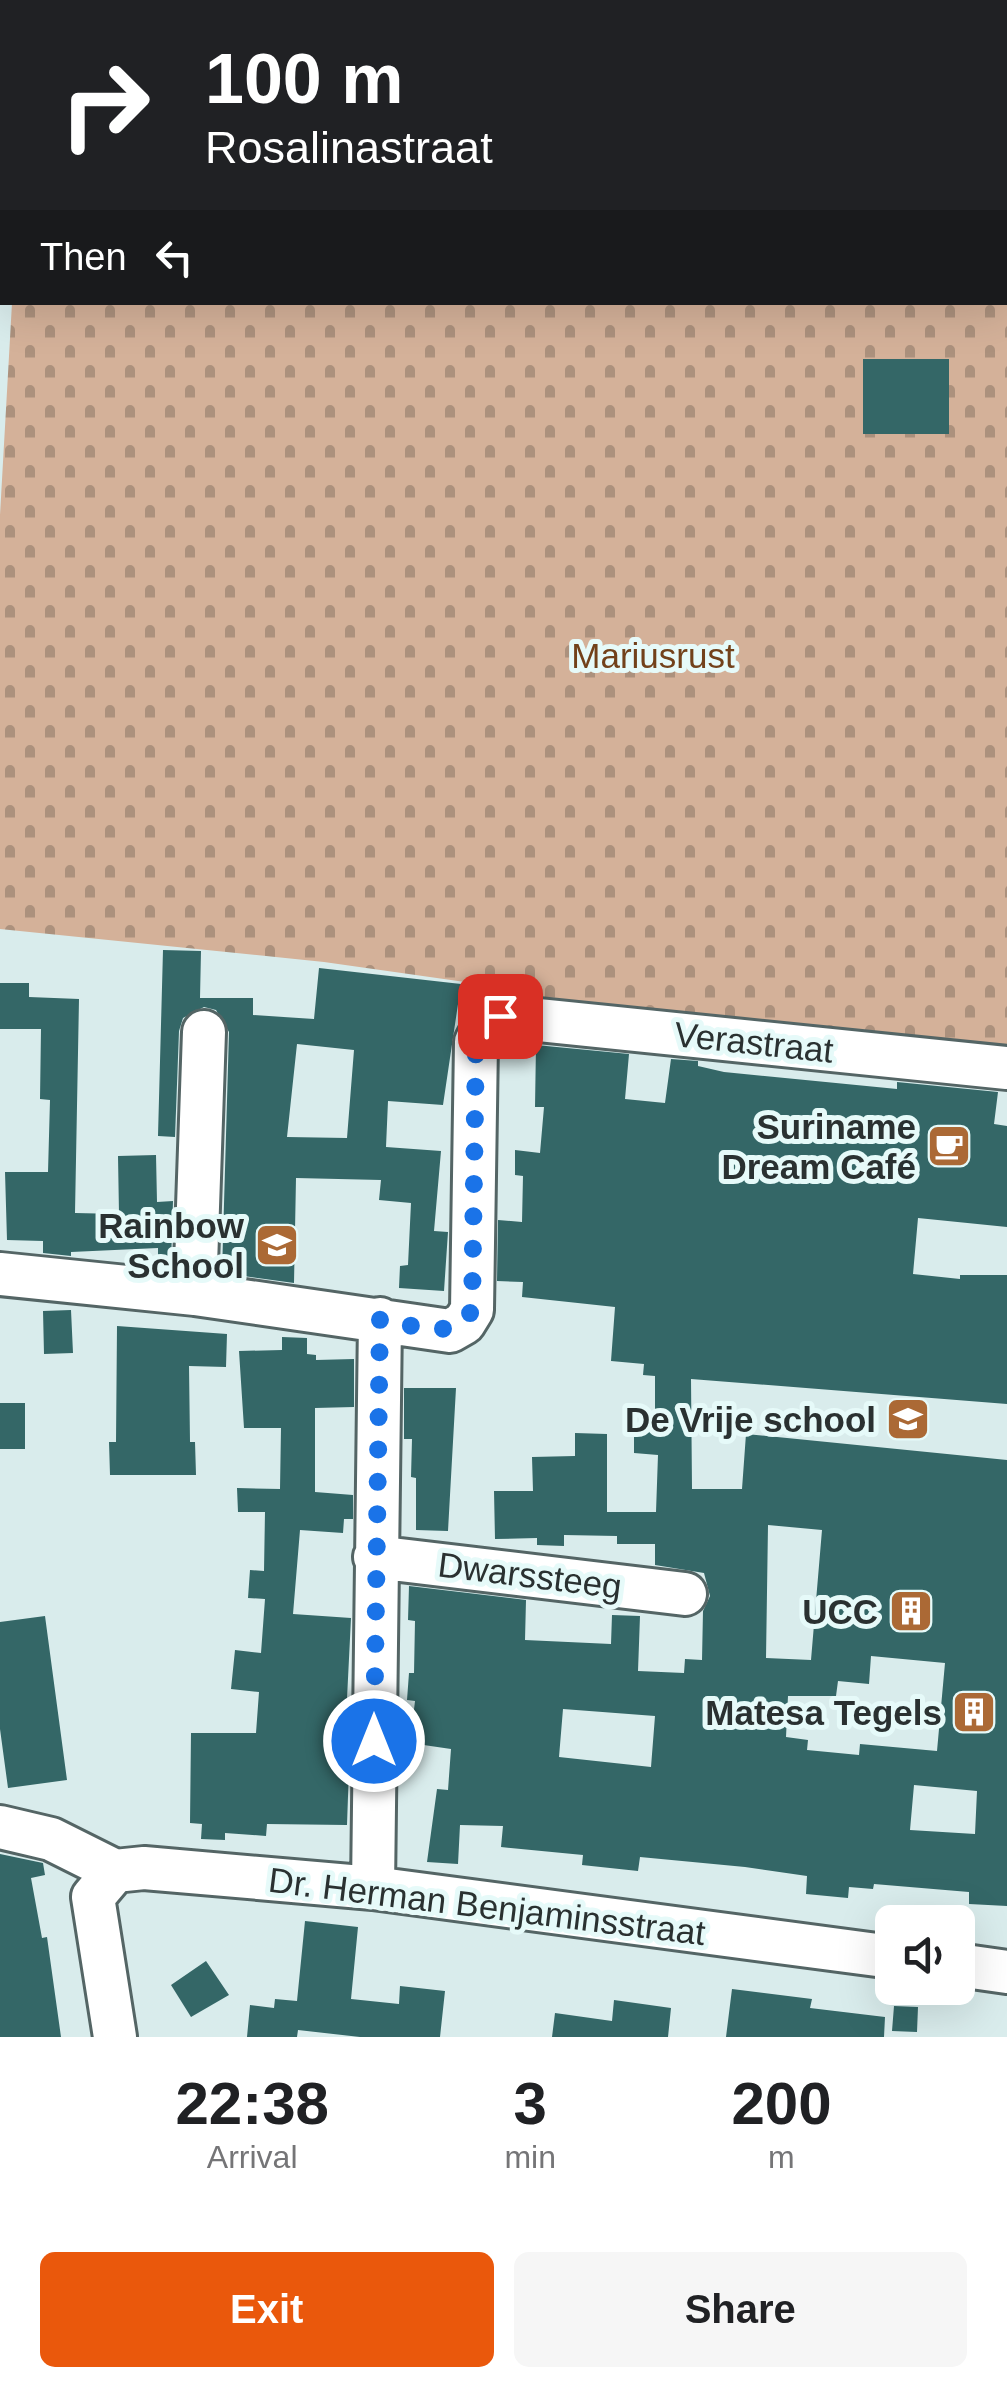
<!DOCTYPE html>
<meta charset="utf-8">
<style>
:root{--surface:#fff;--page:#f6f6f6;--text:#202124;--muted:#757577;--accent:#ea580c}
body{margin:0;font-family:Arial,sans-serif;background:var(--page);color:var(--text);height:100vh;display:flex;flex-direction:column;font-size:38px;white-space:nowrap}
*{box-sizing:border-box;margin:0}
p{font-size:32px;color:var(--muted)}
.icon{flex:none;width:55px;height:55px;fill:none;stroke:currentColor;stroke-width:2;stroke-linecap:round;stroke-linejoin:round}
.map{position:relative;height:2037px;overflow:hidden}
.panel{display:flex;flex-direction:column;background:var(--surface);flex:1}
.panel>*{flex:none}
.guide{position:absolute;left:0px;top:0px;width:1008px;height:305px;box-shadow:0 10px 40px #0002;background:#202124;color:#fff;overflow:hidden}
.controls{position:absolute;left:875px;top:1905px;display:grid;gap:20px}
.controls a{display:grid;place-items:center;width:100px;height:100px;border-radius:15px;background:var(--surface);box-shadow:0 10px 40px #0002;font-size:50px}
.pin{position:absolute;display:grid;place-items:center;width:85px;height:85px;color:#fff;margin:-42px;border-radius:20px;box-shadow:0 5px 15px #0006}
.me{position:absolute;width:110px;margin:-55px;rotate:0deg;stroke-linejoin:round;filter:drop-shadow(0 0 8px #0008)}
.turn{display:flex;align-items:center;gap:35px;height:210px;padding:0 40px;font-size:45px}
.turn .icon{width:130px;height:130px;stroke-width:2.5}
.turn b{display:block;font-size:70px;line-height:85px}
.then{display:flex;align-items:center;height:95px;padding:0 40px;background:#0003;gap:20px;font-size:38px}
.eta{display:flex;justify-content:space-evenly;align-items:center;height:170px;text-align:center}
.eta b{font-size:60px;font-weight:700;line-height:70px}
.button{display:flex;gap:20px;margin-top:auto;padding:20px 40px}
.button a{flex:1;height:115px;border-radius:15px;background:var(--accent);color:#fff;font-size:40px;font-weight:700;line-height:115px;text-align:center}
.button a+a{background:var(--page);color:var(--text)}
.map>svg:first-child{display:block}
.grass{fill:#d4b199}
.cemetery{fill:url(#cemetery-stones)}
.building{fill:#346767;fill-rule:evenodd}
.lines{fill:none;stroke-linecap:round;stroke-linejoin:round}
.minor-casing{stroke:#546565;stroke-width:48}
.minor{stroke:#fff;stroke-width:42}
.route{stroke:#1a73e8;stroke-width:18;stroke-dasharray:0 32.4}
.labels{text-anchor:middle;dominant-baseline:central;stroke-width:10;stroke-linejoin:round;paint-order:stroke}
.park-label{font-size:35px;fill:#72411a;stroke:#e6faf9}
.street-label{font-size:35px;fill:#2a3131;stroke:#e6faf9}
.poi-label{font-size:35px;font-weight:bold;fill:#2a3131;stroke:#e6faf9;text-anchor:end}
</style>
<div class="map">
<svg width="1007" height="2037" viewBox="0 0 1007 2037">
<defs>
<pattern id="cemetery-stones" width="16" height="16" patternUnits="userSpaceOnUse" patternTransform="scale(2.5)"><rect width="16" height="16" fill="#d4b199"/><path d="M2 7V4a2 2 0 0 1 4 0v3zM10 15v-3a2 2 0 0 1 4 0v3z" fill="#ac917d"/></pattern>
</defs>
<rect width="100%" height="100%" fill="#d9ecec"/>
<path class="grass" d="M0,0h51l-49,2v205z"/>
<path class="cemetery" d="M51,0h956v1053l-542,-65v-6l-141,-20 -324,-33v-414l12,-212 993,-1v-300z"/>
<path class="building" d="M863,359h86v75h-86z
M163,950l38,1 -1,47h53v17l61,4 5,-51 142,16 -18,121 -55,-4 -2,46 55,4 -7,80 14,1 -4,59 -45,-3 1,-22 8,-1 3,-62 -32,-3 2,-20 -85,-2 -2,105 -72,-10 7,-241 -13,-22 -12,-3 -21,11 -4,13 -4,106 -17,-1zM297,1044l57,6 -7,88 -60,-1z
M0,983h29v14l50,2 -4,214 44,1 -1,-58 38,-1 1,47 16,-1 -2,61 -13,1v-15l-87,4v4l-28,-3v-12l-36,-1 -2,-68h43l2,-72 -10,-1 1,-70h-41z
M536,1045l93,9 -4,45 40,4 6,-44 27,2v5l26,6 173,17v-7l101,10 -4,32 13,2v101l-89,-9 -5,56 47,5v-4h47v129l-316,-25 1,110h50l4,-55 261,26v446l-38,-2v-12l-95,-8 -1,5 -24,-2 -1,11 -42,-4 1,-18 -62,-9 -105,-10 -2,14 -56,-6 1,-10 -82,-8 2,-21 -43,-1 -2,39 -31,-2 10,-73 11,1 3,-41 -41,-6 5,-42 -8,-1 2,-27h5l1,-52 -7,-1 1,-34 117,14 -1,40 86,4 1,-29 28,1 -2,55 46,2 1,-14 17,1 1,-49 7,-15 -6,-23 -49,-8v-21h-38v-8l-53,-1v11l-27,-1v-7l-42,1 -1,-48h39l-1,-34 43,-1v-23l32,1v78h49l2,-57 -24,-2v-23l21,1v-55l-12,-1 1,-11 -33,-3 4,-54 -93,-10 1,-15 -26,-1 1,-61 24,2 1,-46 -8,-1v-25l25,3 4,-46h-9zM768,1525l54,5 -11,130 -45,-2zM871,1656l74,7 -8,88 -77,-7 -1,11 -52,-5 1,-10 -22,-3 2,-41h48l2,-15 31,3zM563,1709l92,7 -4,51 -92,-10zM914,1785l63,6 -2,43 -65,-4z
M71,1310l2,43 -29,1 -1,-43z
M117,1326l110,8 -1,33 -37,-1 1,76h5l1,33h-86l-1,-33h7z
M282,1337l25,1v16l9,1v5l38,-1v48l-39,1v84l38,3v24h-9l-1,14 -43,-3 -7,84 58,4 -6,121h5l-3,86 -80,-1 -1,12 -41,-3v7l-24,-1 1,-15 -12,-1 1,-90h65l3,-41 -28,-3 4,-39 26,3 4,-54 -17,-1 2,-28 14,1 1,-59h-27l-1,-24 43,1 1,-61h-37l-5,-77 43,-1z
M404,1388h52l-8,143 -32,-1v-52l-5,-1 1,-38h-8z
M0,1403h25v46h-25z
M45,1616l22,164 -59,8 -8,-59v-107z
M0,1854l43,9 2,12 -14,3 11,60 5,-1 14,100h-61z
M305,1921l53,6 -7,72 48,5 1,-18 45,5 -5,46h-80l-62,-7 -1,7h-50l3,-32 24,3 1,-9 22,2z
M206,1961l23,34 -38,22 -20,-32z
M732,1989l80,10 -2,9 75,9 -1,20h-158z
M614,2000l57,8 -3,29h-116l3,-24 57,8z
M894,2006l24,1 -1,25 -25,-1z"/>
<g class="lines">
<g class="minor-casing">
<path id="minor" d="M0,1274l195,20 255,37 14,-8 8,-13 4,-268 8,-15 16,-11 507,52
M195,1294l9,-262
M375,1557l310,37
M0,1827l51,12 64,32
M373,1888l7,-569
M958,1965l49,7
M115,2037l-22,-140 22,-26 29,-3 229,20 519,69"/>
</g>
<use href="#minor" class="minor"/>
</g>
<g class="lines">
<path class="route" d="M374,1741l6,-422c31,5 73,24 92,-9l4,-268 8,-15 16,-11"/>
</g>
<defs>
<g id="cafe-square" transform="scale(2.25)"><rect x="-9" y="-9" width="18" height="18" rx="4" fill="#ab6935" stroke="#e6faf9"/><path d="M-5.5-4.5H6V0H3Q3 3.5 0 3.5H-2.5Q-5.5 3.5-5.5 0ZM3-3.2v2h1.7v-2ZM-6 4.5H4V6H-6Z" fill="#fff"/></g>
<g id="school-square" transform="scale(2.25)"><rect x="-9" y="-9" width="18" height="18" rx="4" fill="#ab6935" stroke="#e6faf9"/><path d="M0-5L7-2L0 1L-7-2ZM-4 1L0 2.5L4 1V4Q0 6-4 4Z" fill="#fff"/></g>
<g id="building-square" transform="scale(2.25)"><rect x="-9" y="-9" width="18" height="18" rx="4" fill="#ab6935" stroke="#e6faf9"/><path d="M-4-6H4V6H1V3H-1V6H-4ZM-2.5-4.3h1.7v1.8h-1.7ZM.8-4.3h1.7v1.8H.8ZM-2.5-1h1.7V.8h-1.7ZM.8-1h1.7V.8H.8Z" fill="#fff"/></g>
</defs>
<g fill-rule="evenodd">
<use href="#cafe-square" x="949" y="1146"/>
<use href="#school-square" x="277" y="1245"/>
<use href="#school-square" x="908" y="1419"/>
<use href="#building-square" x="911" y="1611"/>
<use href="#building-square" x="974" y="1712"/>
</g>
<g class="labels">
<g class="park-label">
<text x="653" y="655">Mariusrust</text>
</g>
<g class="street-label">
<text transform="translate(754 1042) rotate(6)">Verastraat</text>
<text transform="translate(530 1575) rotate(7)">Dwarssteeg</text>
<text transform="translate(487 1906) rotate(7)">Dr. Herman Benjaminsstraat</text>
</g>
<g class="poi-label">
<text x="916" y="1126">Suriname<tspan x="916" dy="40">Dream Café</tspan></text>
<text x="244" y="1225">Rainbow<tspan x="244" dy="40">School</tspan></text>
<text x="876" y="1419">De Vrije school</text>
<text x="878" y="1611">UCC</text>
<text x="942" y="1712">Matesa Tegels</text>
</g>
</g>
</svg>
<div class="controls">
<a><svg class="icon" aria-label="sound" viewBox="0 0 24 24"><path d="M4 9h4l5-4v14l-5-4H4zM17 9q2 3 0 6"/></svg></a>
</div>
<div class="pin" style="left:500px;top:1016px;background:#d93025"><svg class="icon" aria-label="arrive" viewBox="0 0 24 24"><path d="M6 21V4h12l-3 4 3 4H6"/></svg></div>
<svg class="me" style="left:374px;top:1741px" viewBox="-20 -20 40 40"><circle r="17" fill="#1a73e8" stroke="#fff" stroke-width="3"/><path d="M0-11L8 9 0 5-8 9z" fill="#fff"/></svg>
<div class="guide">
<div class="turn"><svg class="icon" aria-label="right" viewBox="0 0 24 24"><path d="M7 20v-9h11M14 6l5 5-5 5"/></svg><div><b>100 m</b>Rosalinastraat</div></div>
<div class="then">Then<svg class="icon" aria-label="left" viewBox="0 0 24 24"><path d="M17 20v-9H6M10 6l-5 5 5 5"/></svg></div>
</div>
</div>
<section class="panel">
<div class="eta">
<div><b>22:38</b><p>Arrival</p></div>
<div><b>3</b><p>min</p></div>
<div><b>200</b><p>m</p></div>
</div>
<div class="button"><a>Exit</a><a>Share</a></div>
</section>
